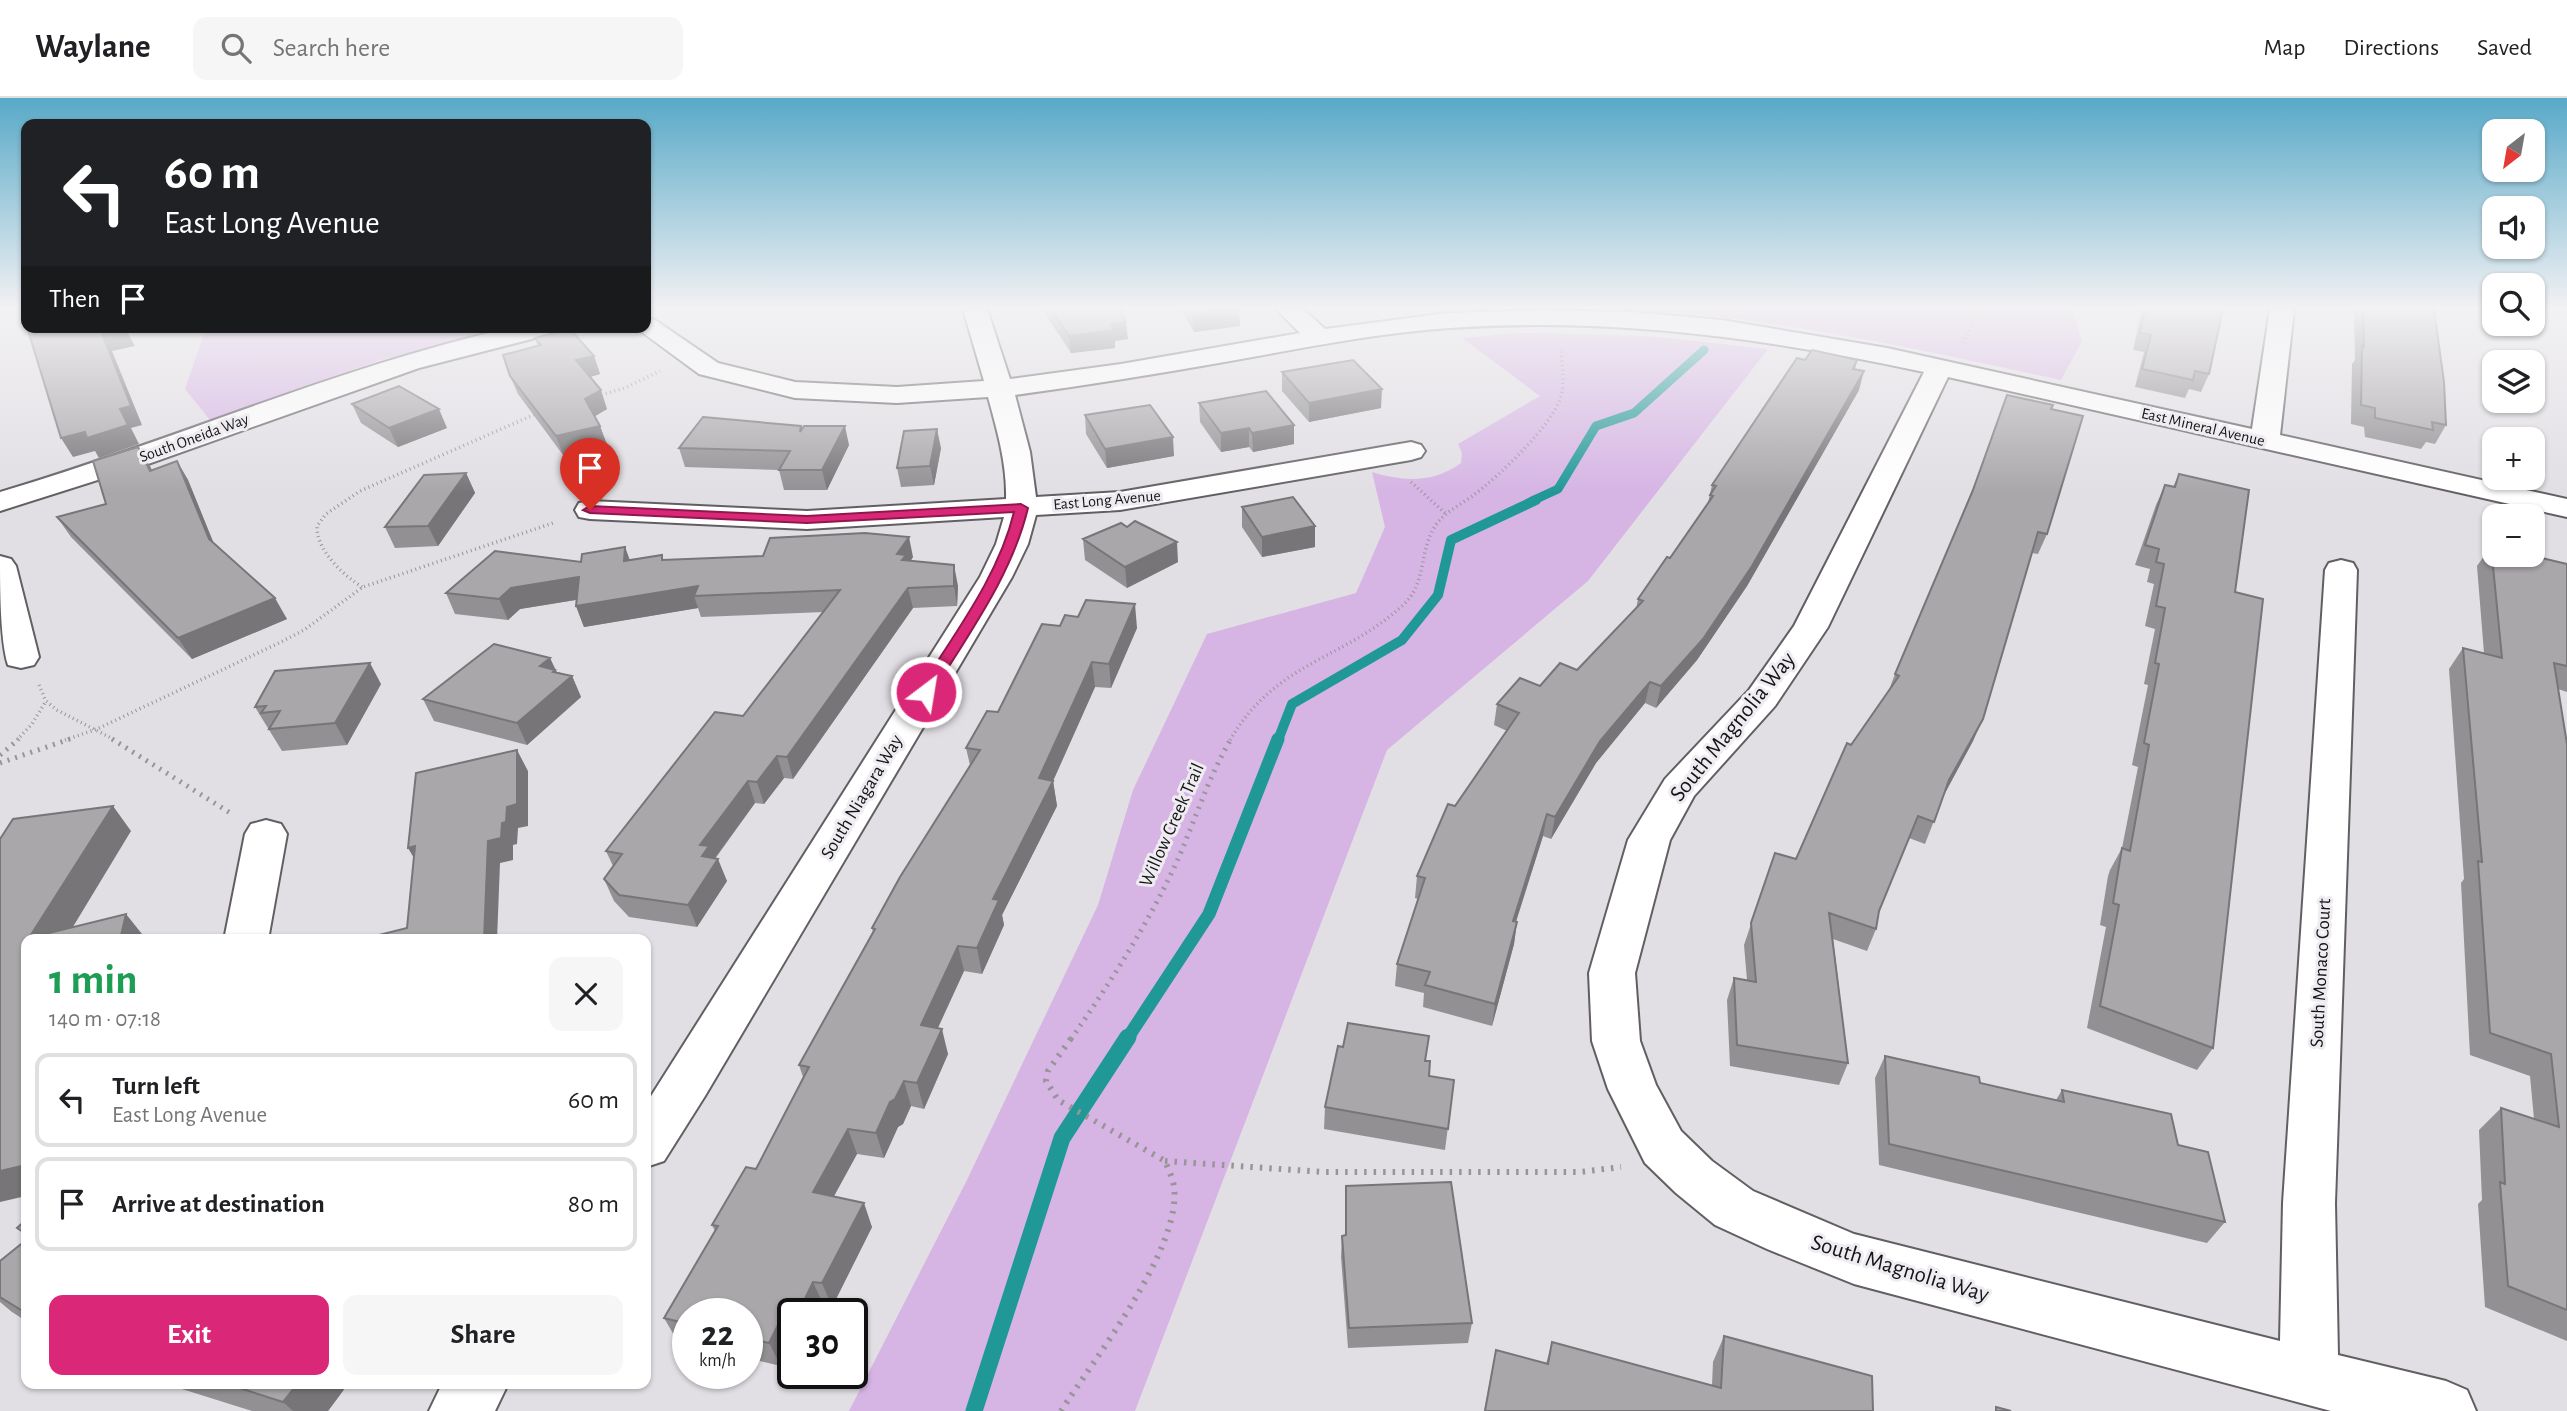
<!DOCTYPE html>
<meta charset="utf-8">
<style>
:root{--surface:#fff;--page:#f6f6f6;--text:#202124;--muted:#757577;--line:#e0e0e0;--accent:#db2777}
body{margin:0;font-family:"Alegreya Sans",sans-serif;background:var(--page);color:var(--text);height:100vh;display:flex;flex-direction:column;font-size:26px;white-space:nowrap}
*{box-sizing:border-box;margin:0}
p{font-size:23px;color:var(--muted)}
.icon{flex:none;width:38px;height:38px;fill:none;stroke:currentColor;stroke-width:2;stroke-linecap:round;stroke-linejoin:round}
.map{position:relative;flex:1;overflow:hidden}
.side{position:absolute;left:21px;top:836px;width:630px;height:455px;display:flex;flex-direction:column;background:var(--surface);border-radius:14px;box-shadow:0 2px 5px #0004}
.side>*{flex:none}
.banner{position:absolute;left:21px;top:21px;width:630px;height:214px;border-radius:14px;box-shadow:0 2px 5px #0004;background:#202124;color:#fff;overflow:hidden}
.needle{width:46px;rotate:211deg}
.tools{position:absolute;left:2482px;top:21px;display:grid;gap:14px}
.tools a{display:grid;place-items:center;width:63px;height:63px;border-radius:14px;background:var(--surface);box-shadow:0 2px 5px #0004;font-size:35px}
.speed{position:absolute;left:672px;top:1200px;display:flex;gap:14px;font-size:35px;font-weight:700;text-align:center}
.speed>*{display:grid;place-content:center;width:91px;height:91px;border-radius:50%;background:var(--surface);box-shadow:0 2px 5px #0004;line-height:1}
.speed small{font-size:18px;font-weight:400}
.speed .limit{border:4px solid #111;border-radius:10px;background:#fff;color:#111}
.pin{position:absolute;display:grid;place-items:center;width:60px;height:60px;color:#fff;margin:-72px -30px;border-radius:50% 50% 50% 0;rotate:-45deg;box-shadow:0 0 7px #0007}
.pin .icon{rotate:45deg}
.me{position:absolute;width:77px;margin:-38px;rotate:31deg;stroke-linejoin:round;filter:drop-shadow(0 0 5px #0008)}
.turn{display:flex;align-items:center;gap:24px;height:147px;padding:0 28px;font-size:32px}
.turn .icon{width:91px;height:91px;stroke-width:2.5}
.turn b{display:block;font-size:49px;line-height:60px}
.then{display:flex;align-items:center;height:66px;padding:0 28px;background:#0003;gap:14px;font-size:26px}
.round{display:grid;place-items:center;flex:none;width:74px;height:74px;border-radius:14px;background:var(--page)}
.head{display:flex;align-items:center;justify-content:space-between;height:119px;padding:0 28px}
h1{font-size:42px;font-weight:700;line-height:52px;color:#1e9e55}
.cta{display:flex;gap:14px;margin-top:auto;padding:14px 28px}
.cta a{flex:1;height:80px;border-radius:14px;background:var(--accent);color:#fff;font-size:28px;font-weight:700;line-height:80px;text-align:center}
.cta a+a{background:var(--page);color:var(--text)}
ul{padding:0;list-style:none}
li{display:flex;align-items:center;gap:21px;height:94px;margin:0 14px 10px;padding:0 14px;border:4px solid var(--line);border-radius:14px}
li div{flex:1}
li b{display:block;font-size:26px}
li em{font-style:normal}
header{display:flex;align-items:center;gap:42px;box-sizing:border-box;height:98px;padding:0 35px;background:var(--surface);border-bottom:2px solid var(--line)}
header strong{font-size:33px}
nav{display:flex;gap:38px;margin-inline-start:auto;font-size:24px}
.search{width:490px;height:63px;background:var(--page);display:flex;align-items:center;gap:18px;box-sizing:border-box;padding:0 24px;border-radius:14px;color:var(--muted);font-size:26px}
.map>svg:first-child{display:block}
.green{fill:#d6b4e4}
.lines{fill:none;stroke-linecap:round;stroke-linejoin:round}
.stream-far3{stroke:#209897;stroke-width:9}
.stream-far2{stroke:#209897;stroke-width:10}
.stream-far1{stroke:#209897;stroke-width:13}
.stream{stroke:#209897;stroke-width:17}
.minor-casing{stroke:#625f63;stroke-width:4}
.path-far2{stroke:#989599;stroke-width:3.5;stroke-dasharray:1 3.5;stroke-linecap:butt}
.path-far1{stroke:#989599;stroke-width:5;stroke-dasharray:2 6;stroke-linecap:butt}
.path{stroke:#989599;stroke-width:6;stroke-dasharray:2.5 7;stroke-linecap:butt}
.minor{fill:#fff;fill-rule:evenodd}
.wall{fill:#929093}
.shaded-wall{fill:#777578}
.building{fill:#aaa7ab;stroke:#777578;stroke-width:2}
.route{fill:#db2777;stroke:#8e194d;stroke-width:2}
.labels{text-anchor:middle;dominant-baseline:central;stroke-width:6;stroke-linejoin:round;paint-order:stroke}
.far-street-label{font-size:16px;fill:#151416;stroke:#efecf1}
.street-label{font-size:19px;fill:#151416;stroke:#efecf1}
.near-street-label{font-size:23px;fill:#151416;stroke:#efecf1}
</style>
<header>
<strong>Waylane</strong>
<div class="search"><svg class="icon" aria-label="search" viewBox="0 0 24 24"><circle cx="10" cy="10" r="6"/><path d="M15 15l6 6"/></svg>Search here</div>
<nav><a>Map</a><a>Directions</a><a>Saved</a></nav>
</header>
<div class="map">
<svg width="2567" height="1313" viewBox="0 0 2567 1313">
<rect width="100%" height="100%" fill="#e2dfe4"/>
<path class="green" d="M1636,211h436l10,32 -21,39c-141,-30 -281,-62 -425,-71z
M201,229h307l-131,34 -167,59 -25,-31 19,-55z
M1521,235l126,3 121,13 -180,232 -201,169 -252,661h-286l117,-229 132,-277 35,-115 74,-156 149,-41 29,-66 -13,-55c32,10 62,11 89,-9l1,-10 -4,-9 82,-48 -78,-58z"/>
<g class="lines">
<path class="stream-far3" d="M1532,403l26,-12 38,-63 38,-13 70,-63"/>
<path class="stream-far2" d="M1278,642l14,-36 110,-64 36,-45 13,-55 85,-40"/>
<path class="stream-far1" d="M1127,941l82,-125 69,-175"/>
<path class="stream" d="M974,1313l88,-273 66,-101"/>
<g class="minor-casing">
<path id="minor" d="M963,211h24l23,70 111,-15 179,-31 -24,-24h27l22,20 123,-16 92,-3 91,2 91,8 165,28 365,81 18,-120h24l-14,126 287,64v18l-619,-140 -120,250 -53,79 -81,90 -24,44 -35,133 5,68 16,44 25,46 31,30 41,30 101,43 426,107 3,-138 42,-633 4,-7 12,-3 12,3 4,7 -22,633 3,152 108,26 21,9 9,21h-145l-477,-127 -87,-35 -52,-24 -39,-32 -31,-30 -37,-74 -16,-48 -3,-68 39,-133 37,-61 84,-89 45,-64 130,-254c-157,-34 -313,-55 -474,-44 -74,5 -147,20 -220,33 -72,13 -143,24 -215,34l15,57 6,45 84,-5 291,-50 10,3 4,6 -4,6 -10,3 -291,50 -84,5 -8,29 -16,33 -307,519 -41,65 -18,6v-63l334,-527 16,-33 8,-27 -197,12 -217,-10 -11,-2 -4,-7 4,-7 11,-2 217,10 199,-12c1,-35 -9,-69 -18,-102l-91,6 -102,-5 -96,-24 -64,-47h11v-9l9,2 63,43 77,19 102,5 87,-6z
M515,229h47l-3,5 -140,36 -271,96 -148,47v-19c173,-51 339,-126 515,-165z
M0,458l11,3 5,7 23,91 -5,8 -13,3 -13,-3c-8,-24 -8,-80 -8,-109z
M266,722l15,4 6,10 -19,106h-44l21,-106 6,-10z
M442,1286h66l-13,27h-66z"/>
</g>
<path class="path-far2" d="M1963,245l18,-34
M597,298l28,-8 35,-17
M1411,384l35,32
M362,489c-19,-12 -46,-37 -45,-61l9,-12 34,-23 178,-78
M39,587l7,16 11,9 58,30
M17,642l15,-16 14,-23
M65,642l32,-11 182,-86 25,-13 59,-43 193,-65
M1230,642c46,-79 114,-80 173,-135 23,-20 16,-52 31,-77 9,-16 27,-23 41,-34 23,-17 79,-70 86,-98 4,-16 1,-32 0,-48"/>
<path class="path-far1" d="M112,641l120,75
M0,657l19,-16
M0,665l70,-24
M1071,941c37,-53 73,-109 101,-167 21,-44 34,-91 59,-133"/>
<path class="path" d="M1165,1063l159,11h256l41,-5
M1061,1313c33,-52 121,-163 113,-224 -1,-9 -6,-18 -9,-26l-107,-61 -12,-19 2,-10 24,-34"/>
<use href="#minor" class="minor"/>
</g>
<path class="wall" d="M1042,211h78l8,30 -13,2v7l-44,5z
M1181,211h58l1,17 -46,6z
M2142,211h81l-14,65 -8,18 -12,-3 -4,9 -50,-11 9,-35 -11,-2z
M2354,211h80l12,116 -11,19 -9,-2 -5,7 -56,-12 -1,-10 -13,-3 1,-60 3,-4z
M535,240l59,18 6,18 -10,3 17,32 -12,7 5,10 7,19 -44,10 -45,-61 -8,-18 28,-30z
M1805,262h52l-2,9 4,21 -112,196 -50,74 -41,48 -11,-5 -49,60 -45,76 -8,-3 -27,86h1l-3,22 -22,82 -69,-19 1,-14 -29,-7 2,-22 21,-65 -3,-1 2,-22 38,-70 52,-75 -13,-6 3,-21 80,-34 59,-61 2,-10 32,-41 38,-55 4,-18z
M1282,274l99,36 -72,14 -27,-31z
M1199,305l95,22v19l-41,8 -4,-5 -28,5 -21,-30z
M352,306l95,24 -49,19 -37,-24z
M2051,311l-4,125 -9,20 -6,-1 -59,188 -29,54 -19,49 -16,-6 -30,73 -3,18 -9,22 -34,-12 15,124 -9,22 -109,-19 -3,-66 7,-22 13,2 -3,-35 31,-92 21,6 55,-114 38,-55 6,-16z
M1085,317l89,41 -67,12 -21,-34z
M801,328v4l48,15 -22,45h-43l-5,-20 -94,-3 -6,-19z
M941,350l-7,37 -33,2 -4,-19z
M177,363l11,19 26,64 73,75 -95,40 -121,-122 -14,-20 49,-13 46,-34z
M466,375l9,20 -37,53 -43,2 -10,-21z
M2179,376l56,118 -22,456 -16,22 -110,-42 19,-101 -6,-2 8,-49 2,-6 12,-22 16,-81 -6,-2 16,-80 -4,-1 11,-55 -10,-3 9,-42 -7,-2 3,-13 -15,-4 21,-60 9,-20 8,2z
M1242,409l73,19v21l-53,10 -20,-30z
M1127,429l51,35 -51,26 -42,-28 -2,-21z
M2491,448l76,18v128l-9,-3 9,55v597l-82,-34 -7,-103 4,-4 -3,-70 22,-22 33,11 -4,-43 -60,-21 -9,-172 3,-4 -15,-210 14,-21 21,5 -7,-87z
M625,449l5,13 283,-3 -3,4 48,25 -1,20 -44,2 -120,171 -9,-1 -20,26 -9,-1 -40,56 12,22 -30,46 -68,-10 -15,-16 -10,-22 9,-13 -7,-15 137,-135 81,-104 -123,5 -3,-9 -114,19 -8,-21v-6l-56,9 -12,11 -53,-6 -9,-21 135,-31z
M1060,528l77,2 -26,60 -16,-1 -42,94 4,25 -55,109 2,10 -22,49 -18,-3 -26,57 10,26 -24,55 -13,-3 -8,18 -5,3 -14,31 -27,-4 -23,42 38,31 -40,80 -8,-1 -4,8h-27v28l-12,24 -34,-8v-44h-59v30l-10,-2 -14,-24 51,-87 -3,-6 44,-56 47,-92 -4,-12 74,-133 -1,-4 98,-163 -4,-17 32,-36z
M550,560l7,14 15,4 9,21 -54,48 -93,-24 -11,-22z
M381,586l-34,61 -65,6 -27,-44z
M1885,958l95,27 76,17 6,-10 116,55 47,77 -18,21 -328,-78 -4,-87z
M1426,963l3,15 25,4 -9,70 -121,-21 1,-22z
M1346,1088l126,137 -4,20 -120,5 -7,-91 1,-21 3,-1z
M26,1142v81l-14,-9 -12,-10v-41z
M1724,1238l149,75h-389l12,-61 50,14 6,-22 160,43 1,-23z
M166,1286h182l-20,27h-76z"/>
<path class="shaded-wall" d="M1234,211h5l1,17 -46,6 -1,-18z
M1126,224l2,17 -13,2v7l-44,5 -2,-17 42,-12z
M125,230l10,18 -23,5 30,74 -11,3 8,16 -40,14 -4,-7 -22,6 -12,-19 59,-29 -18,-75z
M594,258l6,18 -17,5 -7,-19z
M1864,273l-5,19 -112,196 -50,74 -41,48 5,-22z
M1382,291l-1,19 -72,14v-19z
M601,292l6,19 -15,9 -7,-19z
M439,311l8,19 -49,19 -9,-19z
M1294,327v19l-41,8 -1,-19z
M600,328l7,19 -44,10 -7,-19z
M845,328l4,19 -22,45 -5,-20z
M1249,330v19l-28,5v-19z
M937,331l4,19 -7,37 -4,-19z
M1173,339l1,19 -67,12 -2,-19z
M138,349l12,19 12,24 -12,-19z
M177,363l11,19 32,79 -11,-20z
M466,375l9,20 -37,53 -10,-20z
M1315,428v21l-53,10v-20z
M909,439l4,20 -5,8 -11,-11z
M1177,444l1,20 -51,26 -2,-21z
M625,449l7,21 -8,-7z
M954,467l4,21 -1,20 -3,-20z
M579,479l8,21 -67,11 -12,11 -9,-21 12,-11z
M698,488l-4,10 4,12 -114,19 -8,-21z
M908,490l5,20 -120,171 -6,-22z
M275,500l12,21 -95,40 -14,-21z
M1135,506l2,24 -26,60 -2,-24z
M550,560l9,21 13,-3 9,21 -54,48 -10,-22 23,-57z
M1092,564l3,25 -42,94 4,25 -55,109 2,10 -22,49 -5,-26 16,-49 46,-121z
M370,565l11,21 -34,61 -12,-22z
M1650,584l-5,21 -49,60 -45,76 4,-22 45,-76z
M1983,621l-10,22 -33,61 9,-22z
M517,652l11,21v55l-10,2 -1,16 -4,1v15l-13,3 -3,77h-13l4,-99 14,-18z
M777,658l7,22 -20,26 -7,-22z
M748,683l7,22 -41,56h4l9,22 -30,46 -9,-22 14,-49 -2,-11z
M113,708l18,25 -66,109 -36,-2z
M1547,716l-4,22 -34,107 4,-22z
M415,748l6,24 -13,-22z
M126,816l20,25v1h-26z
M1517,824l-3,22 -22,82 3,-22z
M958,848l6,25 -37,80 -6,-26z
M942,931l6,25 -24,55 -7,-26z
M904,983l7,25 -8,18 -5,3 -14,31 -8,-25 14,-31z
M848,1031l9,25 -34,62 -10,-24z
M26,1067v31l-26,6v-31z
M864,1105l8,24 -40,80 -10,-24z
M813,1184l11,24 -4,8h-20l-1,-3z
M786,1211l7,13v20l-12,24 -12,-23z
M297,1286h51l-20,27h-35l-10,-9z"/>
<path class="building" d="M1051,211h69l6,13 -15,2 3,6 -45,6z
M1191,211h43l-41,5z
M2145,211h78l-14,65 -14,-3 -2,9 -51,-11 9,-34 -11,-2z
M2363,211h71l10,73 2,43 -14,-3 1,8 -58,-12v-10l-14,-3 1,-59 2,1z
M26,214v13l-3,-12z
M27,229h96l2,1 -23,6 29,72 -11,3 8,16 -41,13 -2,-6 -24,6z
M570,231l24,27 -18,4 25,30 -16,9 15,27 -44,10 -46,-60 -7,-21 38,-10 -6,-7z
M1812,252l45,10 -4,9 11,2 -112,195 -49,73 -42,47 -11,-4 -50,59 -45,76 -8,-3 -34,107 4,1 -22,82 -70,-19 5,-13 -33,-8 28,-86 -8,-2 31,-72 7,2 64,-93 -22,-9 23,-26 20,8 20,-23 17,7 66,-69 -5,-2 29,-42 3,1 43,-62 -3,-1 6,-9 -4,-1 85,-127 8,2z
M1353,262l29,29 -73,14 -27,-31z
M399,288l40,23 -50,19 -37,-24z
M1266,293l28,34 -42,8 -3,-5 -28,5 -22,-30z
M2007,297l46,10 -2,4 32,7 -36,118 -9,-2 -55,187 -34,61 -15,42 -16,-6 -39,95 -3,18 -47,-16 19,150 -111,-18 -3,-67 22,4 -5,-59 24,-70 21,6 51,-116 4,2 48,-69 -4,-2 78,-184z
M1150,307l23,32 -68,12 -20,-34z
M703,319l98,9 -1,6 4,-6h41l-23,44h-43l11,-19 -111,-3z
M937,331l-7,37 -33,2 7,-37z
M138,349l12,24 27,-10 32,78 66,59 -97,40 -121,-121 49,-13 -13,-43z
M466,375l-38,53 -43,1 39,-52z
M2179,376l70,16 -14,102 28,7 -50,449 -113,-42 19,-101 -6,-2 8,-49 1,-6 8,3 19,-106 -5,-2 15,-79 -4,-1 10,-55 -9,-2 8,-42 -8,-2 3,-13 -14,-4 20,-60 10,2z
M1293,399l22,29 -53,11 -20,-30z
M1135,423l42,21 -52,25 -42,-28 38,-16 6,4z
M865,435l44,4 -12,17 9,1 -4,5 52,5v21l-46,2 -121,169 -10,-1 -20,26 -9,-1 -48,64 9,1 -7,10 16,3 -30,46 -69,-10 -15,-16 18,-25 -16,-3 109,-139 28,4 97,-126 -146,6 4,-10 -122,20 3,-29 -68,11 -12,11 -53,-6 49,-42 86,11 1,-8 43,-7 -1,14 38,-6v5l101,-4 7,-18z
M2491,448h3v9h35l38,9v102l-13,-3 13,81v566l-59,-24 -8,-104 5,2 -4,-76 58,19 -8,-73 -61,-21 -12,-172 4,1 -19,-214 39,10z
M1086,502l49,4 -26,60 -17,-2 -53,116 14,3 -60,118 6,1 -22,48 -19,-2 -37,79 21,4 -25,54 -13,-2 -9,18 -5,3 -14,31 -28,-4 -35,63 51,11 -42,80 -9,-1 -14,29 -13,-2 -17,34 -22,-5v-24h-59v10l-24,-6 54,-92 -6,-1 34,-58 10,2 53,-102 -10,-2 76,-136 -3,-1 28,-51 80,-127 -14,-2 21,-37 11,1 44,-88 18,2 5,-11 13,2z
M494,546l56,14 -10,8 15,4 -2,2 19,4 -55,47 -94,-24z
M370,565l-35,60 -66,6 11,-18 -19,2 5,-7 -11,1 20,-36z
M517,652v54l-10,3 -1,15 -4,1 -1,15 -13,3 -4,99h-125l48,-12 8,-82 -7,2 8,-75z
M113,708l-84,132 97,-24 -6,26h-94v225l-26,6v-332l13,-20z
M1348,925l81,13 -4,25h5l-1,15 25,4 -6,49 -123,-22 13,-61 5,1z
M1885,958l94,21 1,6 84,19 -2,-12 109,24 7,31 30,7 17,70 -336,-78z
M1451,1084l21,141 -123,5 -7,-92 4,-1v-49z
M26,1122v14l-9,-6z
M26,1142v73l-26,-16v-36z
M1724,1238l148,40 1,35h-388l11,-61 52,14 4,-22 169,46z
M227,1286h70l-14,18z
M1996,1309l15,4h-15z"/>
<linearGradient id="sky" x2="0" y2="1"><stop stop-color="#58a9c8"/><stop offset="0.53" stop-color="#f2f1f3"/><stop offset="1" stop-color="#f2f1f3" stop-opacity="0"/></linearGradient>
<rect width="2567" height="395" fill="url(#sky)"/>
<path class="route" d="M1021,406l7,4c-16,67 -59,125 -95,184l-7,5 -8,-5c35,-57 80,-114 96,-180l-207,11 -217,-10 -7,-3 7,-4 217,10z"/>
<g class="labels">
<g class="far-street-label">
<text transform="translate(2203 329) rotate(13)">East Mineral Avenue</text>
<text transform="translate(194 340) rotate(-20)">South Oneida Way</text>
<text transform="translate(1107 402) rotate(-5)">East Long Avenue</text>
</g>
<g class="street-label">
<text transform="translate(862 699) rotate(-59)">South Niagara Way</text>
<text transform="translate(1172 727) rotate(-66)">Willow Creek Trail</text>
<text transform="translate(2321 875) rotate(-87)">South Monaco Court</text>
</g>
<g class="near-street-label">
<text transform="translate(1733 629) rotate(-51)">South Magnolia Way</text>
<text transform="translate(1900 1171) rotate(17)">South Magnolia Way</text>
</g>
</g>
</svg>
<div class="tools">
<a><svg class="needle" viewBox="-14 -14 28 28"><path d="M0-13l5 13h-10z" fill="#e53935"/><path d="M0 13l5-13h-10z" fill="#757577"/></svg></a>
<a><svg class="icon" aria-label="sound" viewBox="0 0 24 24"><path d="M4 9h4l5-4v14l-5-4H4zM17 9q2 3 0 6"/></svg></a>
<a><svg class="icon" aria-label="search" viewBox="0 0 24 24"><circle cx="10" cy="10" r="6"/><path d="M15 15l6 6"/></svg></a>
<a><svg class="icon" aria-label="layers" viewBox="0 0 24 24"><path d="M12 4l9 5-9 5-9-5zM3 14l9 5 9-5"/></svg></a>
<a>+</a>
<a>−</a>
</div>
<div class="speed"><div>22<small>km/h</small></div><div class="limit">30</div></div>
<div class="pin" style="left:590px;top:412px;background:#d93025"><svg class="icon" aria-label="arrive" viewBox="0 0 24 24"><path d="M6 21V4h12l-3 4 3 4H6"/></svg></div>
<svg class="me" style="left:926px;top:594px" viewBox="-20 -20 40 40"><circle r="17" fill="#db2777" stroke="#fff" stroke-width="3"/><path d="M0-11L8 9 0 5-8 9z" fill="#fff"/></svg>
<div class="banner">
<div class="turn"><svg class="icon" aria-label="left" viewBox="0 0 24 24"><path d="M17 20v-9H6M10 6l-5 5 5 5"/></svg><div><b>60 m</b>East Long Avenue</div></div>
<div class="then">Then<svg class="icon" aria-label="arrive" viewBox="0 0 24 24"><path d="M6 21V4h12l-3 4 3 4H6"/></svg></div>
</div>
<section class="side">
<div class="head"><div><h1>1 min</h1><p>140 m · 07:18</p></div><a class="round"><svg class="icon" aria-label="close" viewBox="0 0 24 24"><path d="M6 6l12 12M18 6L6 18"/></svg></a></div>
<ul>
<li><svg class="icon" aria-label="left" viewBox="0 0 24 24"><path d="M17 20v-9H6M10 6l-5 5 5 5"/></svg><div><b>Turn left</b><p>East Long Avenue</p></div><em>60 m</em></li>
<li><svg class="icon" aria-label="arrive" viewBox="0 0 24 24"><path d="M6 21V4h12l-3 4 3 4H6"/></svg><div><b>Arrive at destination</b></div><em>80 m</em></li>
</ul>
<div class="cta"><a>Exit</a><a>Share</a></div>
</section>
</div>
